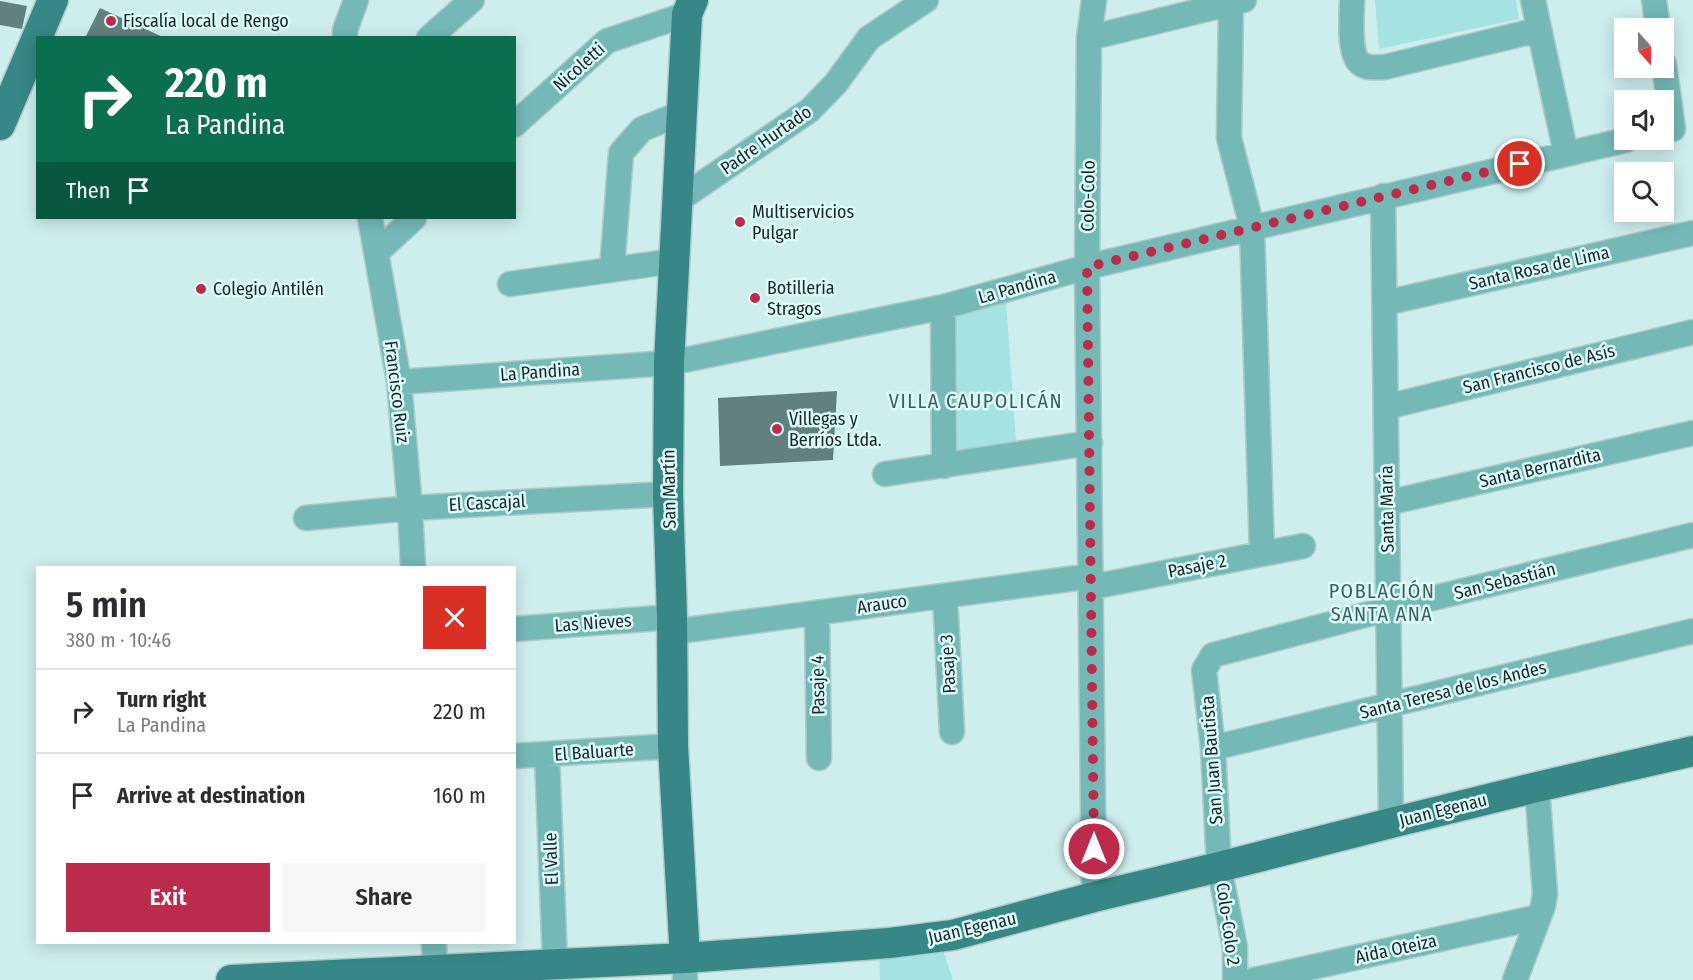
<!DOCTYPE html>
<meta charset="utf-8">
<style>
:root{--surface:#fff;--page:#f7f7f7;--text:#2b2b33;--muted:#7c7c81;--line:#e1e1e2;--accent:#bc2b4b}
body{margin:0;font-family:"Fira Sans Condensed",sans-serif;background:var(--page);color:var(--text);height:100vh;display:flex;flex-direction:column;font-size:22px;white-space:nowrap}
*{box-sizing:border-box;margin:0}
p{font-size:20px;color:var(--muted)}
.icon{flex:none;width:33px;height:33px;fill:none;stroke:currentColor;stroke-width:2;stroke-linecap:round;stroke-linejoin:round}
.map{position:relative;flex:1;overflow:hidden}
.details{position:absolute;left:36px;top:566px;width:480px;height:378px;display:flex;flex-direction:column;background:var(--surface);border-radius:0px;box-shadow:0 3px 15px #0003}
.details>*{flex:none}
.top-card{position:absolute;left:36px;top:36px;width:480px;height:183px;border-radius:0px;box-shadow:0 3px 15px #0003;background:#0b6e4f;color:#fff;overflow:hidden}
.needle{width:39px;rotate:159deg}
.controls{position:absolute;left:1614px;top:18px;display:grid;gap:12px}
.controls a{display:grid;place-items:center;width:60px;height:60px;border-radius:0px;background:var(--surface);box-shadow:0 3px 15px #0003;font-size:30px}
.pin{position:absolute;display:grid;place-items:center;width:51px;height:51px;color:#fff;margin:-26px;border:3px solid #fff;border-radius:50%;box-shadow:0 2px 6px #0007}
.me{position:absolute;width:66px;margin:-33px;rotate:0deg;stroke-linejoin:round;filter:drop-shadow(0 0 4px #0008)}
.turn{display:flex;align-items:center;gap:21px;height:126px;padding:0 30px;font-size:27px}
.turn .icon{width:78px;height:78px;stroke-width:2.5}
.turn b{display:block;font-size:42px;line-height:51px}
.then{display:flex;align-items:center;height:57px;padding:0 30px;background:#0003;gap:12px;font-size:22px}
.round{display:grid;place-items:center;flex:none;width:63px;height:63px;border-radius:0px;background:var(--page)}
.summary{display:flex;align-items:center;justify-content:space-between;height:102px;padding:0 30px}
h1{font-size:36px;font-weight:600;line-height:45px}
.action{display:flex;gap:12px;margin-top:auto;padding:12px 30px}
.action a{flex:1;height:69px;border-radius:0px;background:var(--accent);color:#fff;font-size:24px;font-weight:600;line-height:69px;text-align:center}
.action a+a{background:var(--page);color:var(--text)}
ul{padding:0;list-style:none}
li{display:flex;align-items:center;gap:18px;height:84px;padding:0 30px;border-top:2px solid var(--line)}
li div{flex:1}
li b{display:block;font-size:22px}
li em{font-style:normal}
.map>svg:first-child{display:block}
.green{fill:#a4e3e1}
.building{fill:#62807f}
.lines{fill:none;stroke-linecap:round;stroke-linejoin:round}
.minor-casing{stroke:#aecac9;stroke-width:27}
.major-casing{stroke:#aecac9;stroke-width:33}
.minor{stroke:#75b9b7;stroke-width:24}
.major{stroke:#368786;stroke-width:30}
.route{stroke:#bc2b4b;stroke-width:10;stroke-dasharray:0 18}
.poi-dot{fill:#bc2b4b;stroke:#dbfcfb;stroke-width:2}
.labels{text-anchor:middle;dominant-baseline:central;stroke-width:5;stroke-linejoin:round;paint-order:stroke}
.poi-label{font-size:18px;fill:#1b2727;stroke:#dbfcfb;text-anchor:start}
.street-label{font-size:18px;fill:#1b2727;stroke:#dbfcfb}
.neighbourhood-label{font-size:20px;letter-spacing:1.5px;fill:#415e5d;stroke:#dbfcfb}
</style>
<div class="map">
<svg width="1693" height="980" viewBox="0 0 1693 980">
<rect width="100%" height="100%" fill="#ceeeed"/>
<path class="green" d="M1375,0h141l3,19 -140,30z
M1006,301l10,140 -61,12 -5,-138z
M942,947l11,33h-73l-1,-25z"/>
<path class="building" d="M0,1l27,5 -5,23 -22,-4z
M100,8l65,30h-80z
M837,391l-4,69 -113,6 -2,-68z"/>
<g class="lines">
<g class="minor-casing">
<path id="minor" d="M1094,0l-5,38 -2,229 7,630
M1352,0c0,15 -4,56 9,64 7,5 16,3 24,3l153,-37
M1533,0l33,154
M1654,0l4,28
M1231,3l-2,135 23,89 10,326
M345,38v-8l11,-30
M429,38l43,-38
M1089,38l155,-38
M1664,64l9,65
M514,125l93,-84 80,-27
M1383,196l8,627
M677,201l133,-91 26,-27 33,-45 57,-38
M370,218l29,164 11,126 3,59
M376,253l38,-35
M612,269l9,-116 21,-24 40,-16
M510,284l164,-23
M1385,303l308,-70
M943,307l1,159
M399,382l270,-19 20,-4 254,-52 144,-40 539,-127
M1386,407l307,-75
M885,474l205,-31
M1387,503l306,-70
M306,518l104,-10 258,-14
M1092,587l211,-41
M945,596l7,136
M817,613l2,145
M514,629l158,-12
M672,632l420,-56
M1213,748l480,-117
M547,755l8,208
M514,756l159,-10
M434,942l1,27
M685,958v22
M1235,980v-33l-16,-80 -6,-119 -9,-78 9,-15 175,-46 305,-74
M1254,980l285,-63
M1515,980l28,-74 2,-12 -8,-107"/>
</g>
<g class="major-casing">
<path id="major" d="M0,125l53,-125
M685,958l-12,-212 -1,-129 -4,-123 1,-131 18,-349 6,-14
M231,980l454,-22 204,-15 64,-8 141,-38 125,-30 172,-44 146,-36 156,-36"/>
</g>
<use href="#minor" class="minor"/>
<use href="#major" class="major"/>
</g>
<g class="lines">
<path class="route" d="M1094,849l-7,-582 433,-103"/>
</g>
<g class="poi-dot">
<circle cx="111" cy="21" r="6"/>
<circle cx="740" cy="222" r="6"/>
<circle cx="201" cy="289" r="6"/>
<circle cx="755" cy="298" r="6"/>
<circle cx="777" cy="429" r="6"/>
</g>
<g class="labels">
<g class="poi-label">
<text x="123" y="21">Fiscalía local de Rengo</text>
<text x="752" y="212">Multiservicios<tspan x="752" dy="21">Pulgar</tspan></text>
<text x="767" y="288">Botilleria<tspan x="767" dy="21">Stragos</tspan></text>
<text x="213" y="289">Colegio Antilén</text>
<text x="789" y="419">Villegas y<tspan x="789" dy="21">Berríos Ltda.</tspan></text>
</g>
<g class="street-label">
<text transform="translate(579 67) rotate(-42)">Nicoletti</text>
<text transform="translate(766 140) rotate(-35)">Padre Hurtado</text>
<text transform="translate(1088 196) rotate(-89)">Colo-Colo</text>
<text transform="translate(1539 268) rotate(-13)">Santa Rosa de Lima</text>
<text transform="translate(1017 287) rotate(-16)">La Pandina</text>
<text transform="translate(1539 369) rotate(-14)">San Francisco de Asís</text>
<text transform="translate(540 372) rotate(-4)">La Pandina</text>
<text transform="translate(397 392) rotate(83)">Francisco Ruiz</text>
<text transform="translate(1540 468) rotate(-13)">Santa Bernardita</text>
<text transform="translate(669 489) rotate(-91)">San Martín</text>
<text transform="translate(487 503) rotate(-3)">El Cascajal</text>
<text transform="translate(1387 509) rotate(-91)">Santa María</text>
<text transform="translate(1197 566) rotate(-11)">Pasaje 2</text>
<text transform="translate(1505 581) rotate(-14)">San Sebastián</text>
<text transform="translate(882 604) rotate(-8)">Arauco</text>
<text transform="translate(593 623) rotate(-4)">Las Nieves</text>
<text transform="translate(948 664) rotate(-93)">Pasaje 3</text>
<text transform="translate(818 685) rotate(-91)">Pasaje 4</text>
<text transform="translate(1453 690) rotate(-14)">Santa Teresa de los Andes</text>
<text transform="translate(594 752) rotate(-4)">El Baluarte</text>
<text transform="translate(1212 760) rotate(-94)">San Juan Bautista</text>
<text transform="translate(1443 810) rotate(-14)">Juan Egenau</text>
<text transform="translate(551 859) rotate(-92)">El Valle</text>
<text transform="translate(1228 924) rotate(82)">Colo-Colo 2</text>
<text transform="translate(972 928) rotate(-13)">Juan Egenau</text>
<text transform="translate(1396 949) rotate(-12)">Aida Oteiza</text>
</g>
<g class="neighbourhood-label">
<text x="976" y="401">VILLA CAUPOLICÁN</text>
<text x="1382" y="591">POBLACIÓN<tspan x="1382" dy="23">SANTA ANA</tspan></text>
</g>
</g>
</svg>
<div class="controls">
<a><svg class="needle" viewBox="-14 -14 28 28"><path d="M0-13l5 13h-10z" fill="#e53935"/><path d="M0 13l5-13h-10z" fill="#7c7c81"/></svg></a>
<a><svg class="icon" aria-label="sound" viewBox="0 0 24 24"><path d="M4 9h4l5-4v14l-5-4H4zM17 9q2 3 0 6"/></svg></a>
<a><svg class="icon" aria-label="search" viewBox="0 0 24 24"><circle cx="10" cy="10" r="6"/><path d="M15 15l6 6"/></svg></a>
</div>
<div class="pin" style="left:1520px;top:164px;background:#d93025"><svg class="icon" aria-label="arrive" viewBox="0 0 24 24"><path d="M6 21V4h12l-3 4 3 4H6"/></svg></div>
<svg class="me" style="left:1094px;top:849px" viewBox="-20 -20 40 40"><circle r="17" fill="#bc2b4b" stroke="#fff" stroke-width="3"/><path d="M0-11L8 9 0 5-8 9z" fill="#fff"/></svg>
<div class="top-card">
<div class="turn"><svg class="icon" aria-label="right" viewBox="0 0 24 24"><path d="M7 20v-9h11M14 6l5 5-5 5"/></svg><div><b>220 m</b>La Pandina</div></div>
<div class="then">Then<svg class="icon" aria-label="arrive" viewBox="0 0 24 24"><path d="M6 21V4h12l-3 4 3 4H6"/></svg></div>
</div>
<section class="details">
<div class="summary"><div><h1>5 min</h1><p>380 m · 10:46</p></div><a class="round" style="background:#d93025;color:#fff"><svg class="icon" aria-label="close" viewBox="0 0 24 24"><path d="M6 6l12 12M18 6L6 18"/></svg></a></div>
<ul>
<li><svg class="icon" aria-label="right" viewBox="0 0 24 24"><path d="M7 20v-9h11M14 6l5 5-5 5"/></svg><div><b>Turn right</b><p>La Pandina</p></div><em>220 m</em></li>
<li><svg class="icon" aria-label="arrive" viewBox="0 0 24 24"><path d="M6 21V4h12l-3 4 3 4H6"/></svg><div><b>Arrive at destination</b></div><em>160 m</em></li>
</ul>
<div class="action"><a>Exit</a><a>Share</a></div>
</section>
</div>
